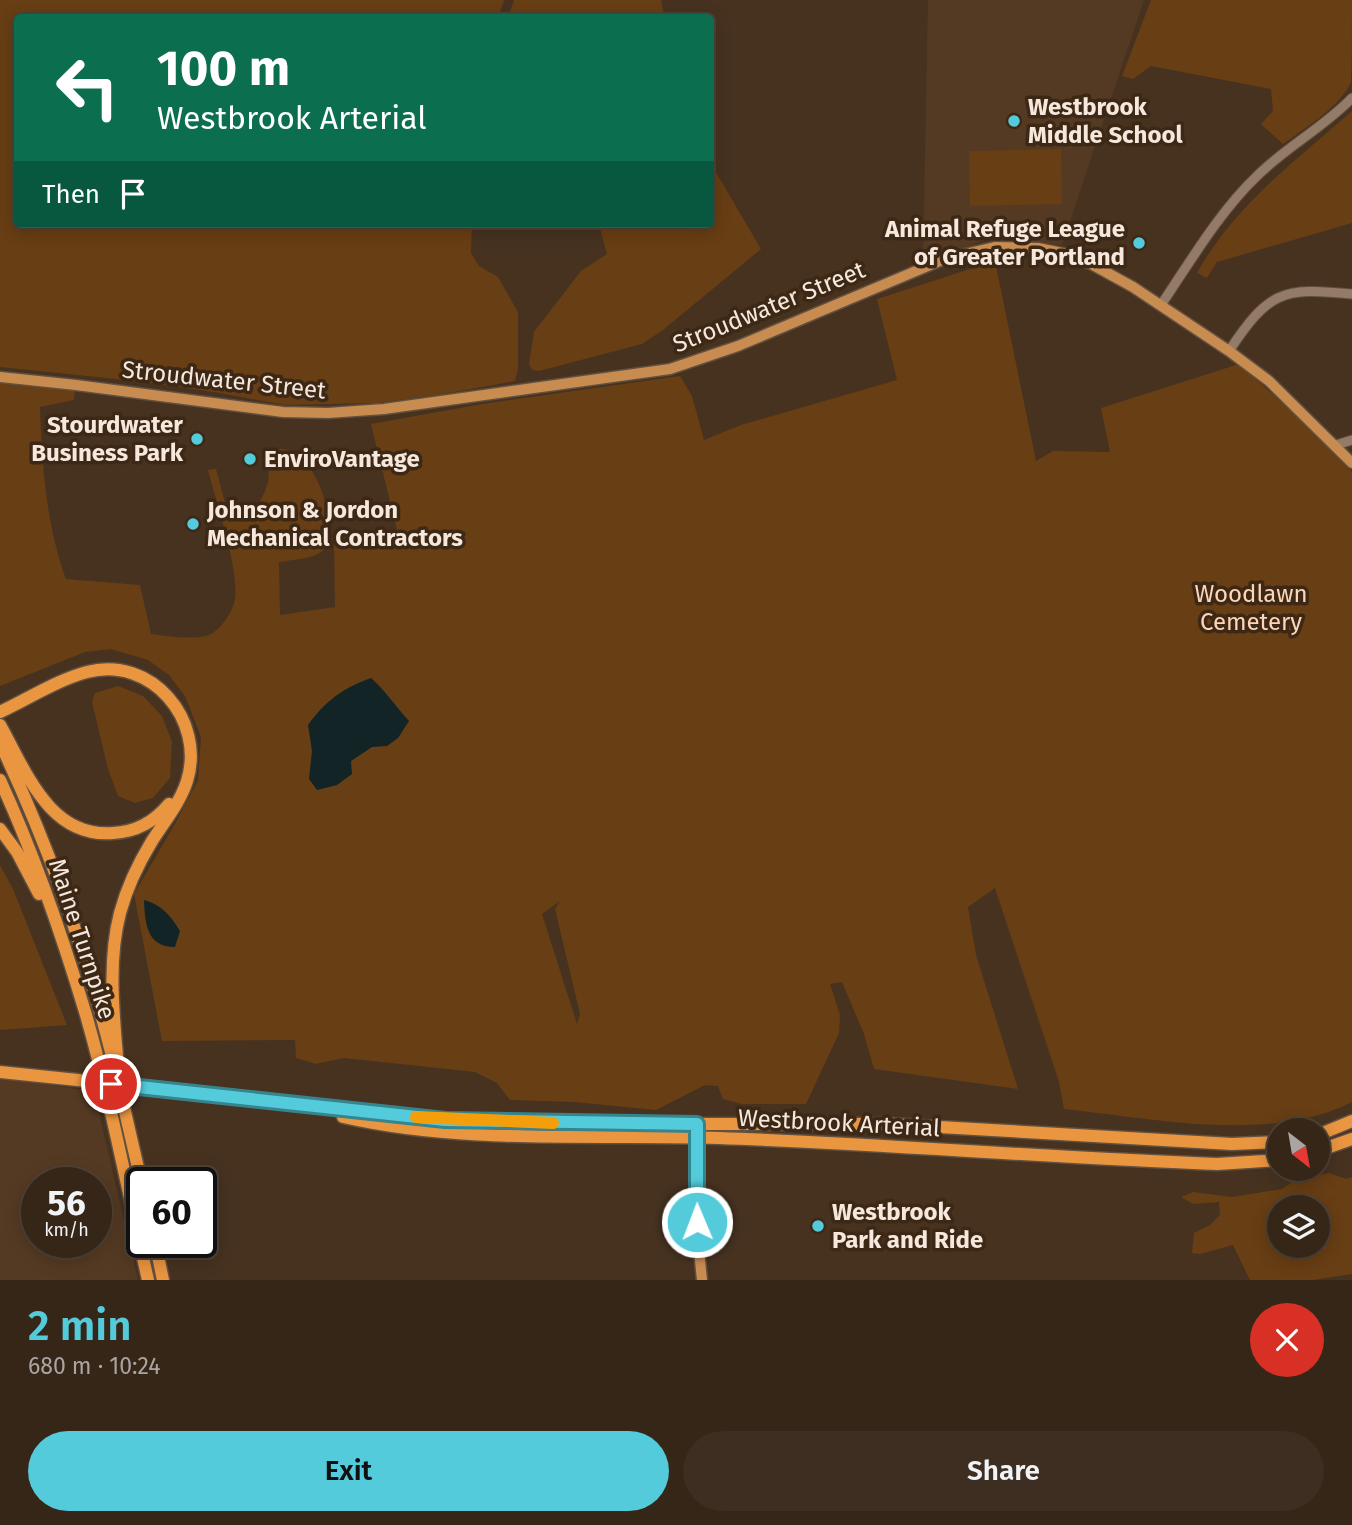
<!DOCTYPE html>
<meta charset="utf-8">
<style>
:root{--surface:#352618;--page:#3d2e21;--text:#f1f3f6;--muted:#aaa5a2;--line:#4f4337;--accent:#53cbda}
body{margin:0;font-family:"Fira Sans",sans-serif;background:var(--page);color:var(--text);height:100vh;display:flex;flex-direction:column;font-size:26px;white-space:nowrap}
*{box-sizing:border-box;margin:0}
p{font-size:23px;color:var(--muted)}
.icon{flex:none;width:38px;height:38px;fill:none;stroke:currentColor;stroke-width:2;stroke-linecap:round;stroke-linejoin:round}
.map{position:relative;height:1280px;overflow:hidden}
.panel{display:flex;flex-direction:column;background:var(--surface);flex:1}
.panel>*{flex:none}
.hud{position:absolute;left:14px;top:14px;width:700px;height:214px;border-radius:7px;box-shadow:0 4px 18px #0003,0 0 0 2px var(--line);background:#0b6e4f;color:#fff;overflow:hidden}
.needle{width:46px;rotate:149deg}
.buttons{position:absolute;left:1267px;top:1118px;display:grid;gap:14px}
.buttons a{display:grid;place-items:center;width:63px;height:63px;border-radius:50%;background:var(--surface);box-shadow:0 4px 18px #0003,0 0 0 2px var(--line);font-size:35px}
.speed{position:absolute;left:21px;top:1167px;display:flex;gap:14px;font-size:35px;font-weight:700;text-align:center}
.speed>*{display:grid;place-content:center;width:91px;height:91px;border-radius:50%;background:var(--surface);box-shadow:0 4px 18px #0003,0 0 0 2px var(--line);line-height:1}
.speed small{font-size:18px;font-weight:400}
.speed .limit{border:4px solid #111;border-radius:10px;background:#fff;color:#111}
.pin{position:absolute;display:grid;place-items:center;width:60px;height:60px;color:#fff;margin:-30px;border:4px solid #fff;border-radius:50%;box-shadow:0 2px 7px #0007}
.me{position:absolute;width:77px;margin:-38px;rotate:359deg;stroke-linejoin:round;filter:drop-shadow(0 0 5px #0008)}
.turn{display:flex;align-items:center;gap:24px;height:147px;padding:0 28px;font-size:32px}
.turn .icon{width:91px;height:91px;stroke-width:2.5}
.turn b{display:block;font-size:49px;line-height:60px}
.then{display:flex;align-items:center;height:66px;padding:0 28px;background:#0003;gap:14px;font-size:26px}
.round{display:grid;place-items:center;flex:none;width:74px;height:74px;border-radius:37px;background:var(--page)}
.headline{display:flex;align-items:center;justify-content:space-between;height:119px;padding:0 28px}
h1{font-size:42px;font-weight:600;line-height:52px;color:var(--accent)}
.button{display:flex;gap:14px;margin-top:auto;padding:14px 28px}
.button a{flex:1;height:80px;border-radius:42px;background:var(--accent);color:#111;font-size:28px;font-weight:600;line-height:80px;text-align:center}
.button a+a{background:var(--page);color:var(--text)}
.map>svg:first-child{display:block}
.built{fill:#553a23;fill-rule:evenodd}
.green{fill:#683e14;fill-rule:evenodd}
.water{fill:#122426}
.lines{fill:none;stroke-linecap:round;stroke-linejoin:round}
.minor-casing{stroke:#61503f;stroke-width:11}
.major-casing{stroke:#61503f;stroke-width:13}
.highway-casing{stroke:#61503f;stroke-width:15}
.minor{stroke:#947b67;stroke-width:9}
.major{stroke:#c88b50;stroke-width:10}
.highway{stroke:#ea9540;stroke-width:12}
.highway-bridge-casing{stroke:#61503f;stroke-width:15;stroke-linecap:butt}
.highway-bridge{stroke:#ea9540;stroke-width:12}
.route-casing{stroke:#36848e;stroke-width:18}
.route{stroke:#53cbda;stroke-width:12}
.slow{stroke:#f59e0b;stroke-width:12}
.poi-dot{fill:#53cbda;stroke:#3d2816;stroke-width:2.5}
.labels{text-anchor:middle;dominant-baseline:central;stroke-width:7;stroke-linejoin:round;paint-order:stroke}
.poi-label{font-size:24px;font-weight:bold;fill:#f6e8dd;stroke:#3d2816;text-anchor:start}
.street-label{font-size:24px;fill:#f6e8dd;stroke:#3d2816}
.park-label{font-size:24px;fill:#fcd6b6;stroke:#3d2816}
</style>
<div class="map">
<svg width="1352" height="1280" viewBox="0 0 1352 1280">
<rect width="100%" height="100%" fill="#473220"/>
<path class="built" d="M928,0h216l-82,245 -70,-8 -69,26z
M0,1077l94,15 44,188h-138zM37,1183h59v59h-59z"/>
<path class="green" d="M0,0h504l-6,18h-480v206h454l-1,29 8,13 19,11 20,35v57l-3,12 -71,13 -67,9 -92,2 -65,-12 -75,-11 -145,-15z
M514,0h147l3,17h-156z
M1151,0h201c0,14 0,73 -1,82 -10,24 -47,47 -68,62l-22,-20 12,-13 -2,-22 -120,-23 -18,13 -11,-3z
M1352,111v112l-135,39 -10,16 -10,-5c38,-68 97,-111 155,-162z
M1061,149l1,55 -92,2 -1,-55z
M711,164l50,85 -98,81 -21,14 -103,27 -7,-1 -3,-6 5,-32 47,-61 26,-17 -8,-30h111z
M995,261l41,200 17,-10 57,1 -9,-44 138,-44 64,58 49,50v630c-82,42 -201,16 -288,7l-5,-27 -64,-194 -27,19 8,48 42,134 -144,-20 -10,-35 -22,-52 -12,2 10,31 -1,18 -33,71h-64l-19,-5 -5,-13 -13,-1 -49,25 -82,-8 -64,-2 -13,-17 -22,-11 -131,-14 -28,6 -20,-6 -1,-18 -133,1 -28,-147 42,-72 22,-42 3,-43 -16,-41 -16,-21 -21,-15 -37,-11 -26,3 -85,34v-303l75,6 -1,11 -34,7c2,58 6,118 26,172l74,6 11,49c15,2 46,7 60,0 11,-6 22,-23 24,-35 4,-31 -19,-97 -27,-129l8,-1 12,45c18,14 36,-15 40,-32 1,-9 1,-19 2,-28l2,-4c44,-13 71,85 49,102 -9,7 -30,8 -42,10l1,53 55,-8 -1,-64 64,-9 -27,-110 111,-20 198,-28 12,20 12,44 37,-15 156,-45 -20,-81zM560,901l-5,8 25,105 -3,10 -35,-110z
M118,686l25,10 19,20 10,26 -2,36 -17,20 -18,5 -17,-7 -10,-27 -16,-67 3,-9z
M0,865l13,24 54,136 -67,5z
M1329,1173l17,6 6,-2v97l-39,6h-63l-17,-35 -33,9 -8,-1 2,-20 16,-8 10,-10 -1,-13 -26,2 -12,-7 12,-5 39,5 50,-8 12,-8zM1279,1208h39v38h-39z"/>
<path class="water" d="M371,678c15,13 25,29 38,43l-11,17 -11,8 -15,1 -21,14 1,13 -15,11 -20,5 -8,-11 3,-28 -4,-26c16,-23 36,-38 63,-47z
M144,900c18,5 26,15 36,31l-5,16c-28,0 -30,-23 -31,-47z"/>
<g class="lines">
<g class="minor-casing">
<path id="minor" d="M1161,305c29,-43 59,-94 96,-129 29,-29 66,-48 95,-78
M1229,351c40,-60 53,-64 123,-57
M1336,445l16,-5"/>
</g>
<g class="major-casing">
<path id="major" d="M0,377l76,8 207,27 45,1 56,-4 286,-40 68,-23 209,-88 48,-11 43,1 29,6 26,11 40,22 96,64 40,30 83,82
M697,1123l1,118 4,39"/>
</g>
<g class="highway-casing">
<path id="highway" d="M0,712c28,-13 57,-32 87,-40 64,-17 119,48 100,109 -7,22 -23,41 -35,60 -14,23 -25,46 -32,72 -12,46 -7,96 -3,143l-2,12
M0,725c26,46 49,113 113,108 23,-1 42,-12 56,-29
M0,743c47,99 84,203 111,309
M0,780c35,76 62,155 86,235 25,87 42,177 62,265
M0,829l17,23 22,42
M0,1072l68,7
M117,1077l25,108
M154,1088l291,32 140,4h302l345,20 47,-2
M343,1117c123,28 250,17 376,21 166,6 332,20 498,26l62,-4
M1318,1135l34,-14
M1318,1151l34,-12
M155,1242l8,38"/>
</g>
<use href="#minor" class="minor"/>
<use href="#major" class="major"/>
<use href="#highway" class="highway"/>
<g class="highway-bridge-casing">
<path id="highway-bridge" d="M68,1079l86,9"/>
</g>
<use href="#highway-bridge" class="highway-bridge"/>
</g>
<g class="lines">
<g class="route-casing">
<path id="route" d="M111,1084l334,36 252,4v98"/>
</g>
<use href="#route" class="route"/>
<path class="slow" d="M416,1117l137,6"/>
</g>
<g class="poi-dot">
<circle cx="1014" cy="121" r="7"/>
<circle cx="1139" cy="243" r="7"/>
<circle cx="197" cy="439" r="7"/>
<circle cx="250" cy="459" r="7"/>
<circle cx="193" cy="524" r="7"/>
<circle cx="818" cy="1226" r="7"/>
</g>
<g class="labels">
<g class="poi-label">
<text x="1028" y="107">Westbrook<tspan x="1028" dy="28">Middle School</tspan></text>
<text x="1125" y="229" text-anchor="end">Animal Refuge League<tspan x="1125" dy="28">of Greater Portland</tspan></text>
<text x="183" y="425" text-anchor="end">Stourdwater<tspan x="183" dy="28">Business Park</tspan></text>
<text x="264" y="459">EnviroVantage</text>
<text x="207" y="510">Johnson &amp; Jordon<tspan x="207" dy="28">Mechanical Contractors</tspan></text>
<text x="832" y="1212">Westbrook<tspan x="832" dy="28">Park and Ride</tspan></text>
</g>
<g class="street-label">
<text transform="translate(769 307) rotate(-22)">Stroudwater Street</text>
<text transform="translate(224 380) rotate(6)">Stroudwater Street</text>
<text transform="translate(82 939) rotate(72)">Maine Turnpike</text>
<text transform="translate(839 1123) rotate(3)">Westbrook Arterial</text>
</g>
<g class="park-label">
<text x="1251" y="594">Woodlawn<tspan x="1251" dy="28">Cemetery</tspan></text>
</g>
</g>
</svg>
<div class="buttons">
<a><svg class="needle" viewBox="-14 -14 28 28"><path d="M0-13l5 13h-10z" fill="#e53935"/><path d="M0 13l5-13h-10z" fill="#aaa5a2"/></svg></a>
<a><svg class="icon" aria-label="layers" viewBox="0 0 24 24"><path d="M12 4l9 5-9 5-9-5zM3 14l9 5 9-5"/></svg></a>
</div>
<div class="speed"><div>56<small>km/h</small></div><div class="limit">60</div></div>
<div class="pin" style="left:111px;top:1084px;background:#d93025"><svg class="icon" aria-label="arrive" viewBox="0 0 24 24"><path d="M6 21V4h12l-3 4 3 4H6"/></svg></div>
<svg class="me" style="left:697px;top:1222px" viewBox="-20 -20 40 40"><circle r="17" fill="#53cbda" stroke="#fff" stroke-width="3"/><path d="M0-11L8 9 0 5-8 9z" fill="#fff"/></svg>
<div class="hud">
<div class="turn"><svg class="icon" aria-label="left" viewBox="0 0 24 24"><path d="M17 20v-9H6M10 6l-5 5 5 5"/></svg><div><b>100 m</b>Westbrook Arterial</div></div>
<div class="then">Then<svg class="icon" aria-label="arrive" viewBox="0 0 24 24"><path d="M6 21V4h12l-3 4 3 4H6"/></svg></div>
</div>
</div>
<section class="panel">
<div class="headline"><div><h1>2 min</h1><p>680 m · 10:24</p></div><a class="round" style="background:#d93025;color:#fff"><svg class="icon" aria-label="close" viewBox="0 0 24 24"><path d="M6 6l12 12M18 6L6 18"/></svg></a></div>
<div class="button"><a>Exit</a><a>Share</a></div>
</section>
